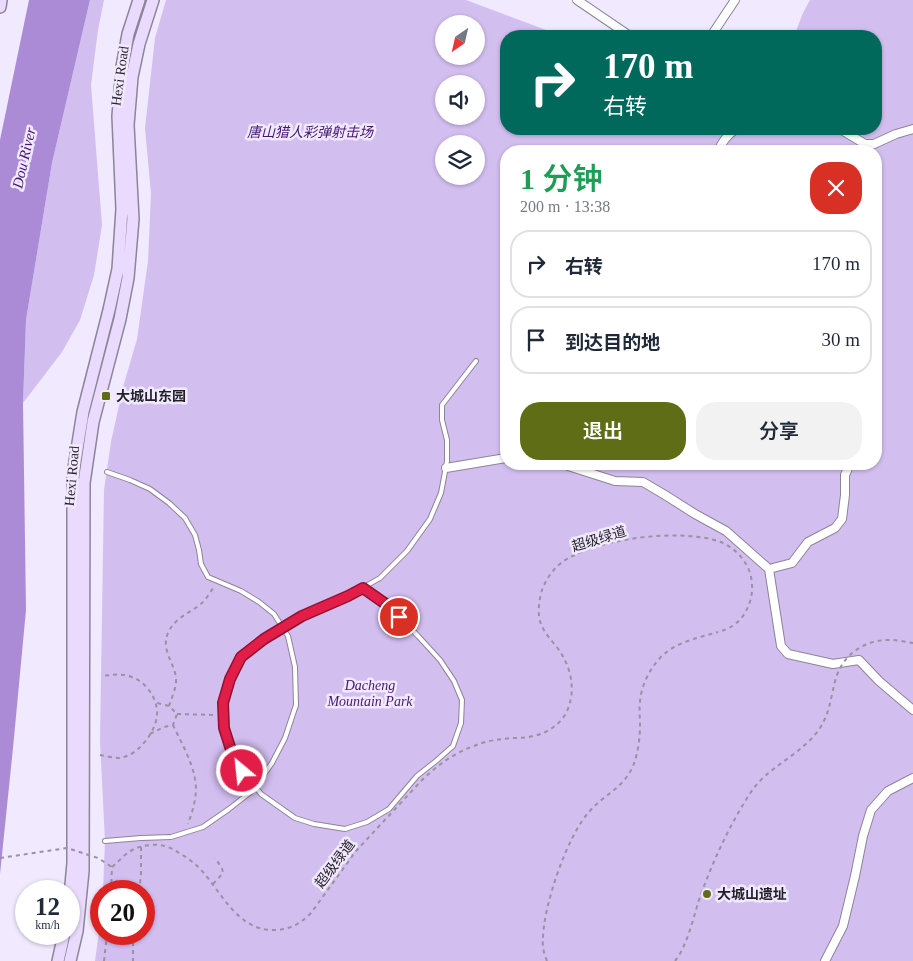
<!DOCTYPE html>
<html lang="zh">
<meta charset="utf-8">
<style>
:root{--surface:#fff;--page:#f2f2f3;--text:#1f2937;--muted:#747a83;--line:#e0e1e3;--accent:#5f6d16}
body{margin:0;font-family:"Times New Roman","Noto Sans SC",serif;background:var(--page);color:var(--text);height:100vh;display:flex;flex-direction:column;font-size:19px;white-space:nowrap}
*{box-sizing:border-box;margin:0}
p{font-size:16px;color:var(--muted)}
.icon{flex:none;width:28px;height:28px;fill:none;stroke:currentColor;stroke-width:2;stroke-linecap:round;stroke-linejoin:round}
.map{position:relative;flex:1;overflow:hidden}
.drawer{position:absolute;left:500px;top:145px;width:382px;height:325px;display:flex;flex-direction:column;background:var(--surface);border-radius:20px;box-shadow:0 1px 4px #0004}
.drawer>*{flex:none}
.hud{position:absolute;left:500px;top:30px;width:382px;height:105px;border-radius:20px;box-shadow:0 1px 4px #0004;background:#00695c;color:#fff;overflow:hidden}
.needle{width:32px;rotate:214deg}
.tools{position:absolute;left:435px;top:15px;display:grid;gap:10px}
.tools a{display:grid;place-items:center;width:50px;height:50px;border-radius:50%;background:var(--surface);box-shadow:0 1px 4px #0004;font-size:25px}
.speed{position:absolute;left:15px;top:880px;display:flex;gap:10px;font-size:25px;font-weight:700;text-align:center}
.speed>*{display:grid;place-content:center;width:65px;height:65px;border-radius:50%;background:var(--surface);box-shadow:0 1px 4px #0004;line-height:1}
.speed small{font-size:12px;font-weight:400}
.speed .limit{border:8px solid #d22;background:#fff;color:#111}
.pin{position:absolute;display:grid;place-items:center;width:42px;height:42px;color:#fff;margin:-21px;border:2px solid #fff;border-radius:50%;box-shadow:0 1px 5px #0007}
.me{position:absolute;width:55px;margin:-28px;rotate:332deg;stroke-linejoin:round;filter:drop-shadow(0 0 4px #0008)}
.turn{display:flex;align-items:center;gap:18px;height:105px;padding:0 20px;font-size:22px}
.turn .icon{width:65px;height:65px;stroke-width:2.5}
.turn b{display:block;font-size:35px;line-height:42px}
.round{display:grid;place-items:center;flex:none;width:52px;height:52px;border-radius:20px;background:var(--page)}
.headline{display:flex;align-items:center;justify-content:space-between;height:85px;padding:0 20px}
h1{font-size:30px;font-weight:600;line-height:38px;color:#1e9e55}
.cta{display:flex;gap:10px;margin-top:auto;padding:10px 20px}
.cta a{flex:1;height:58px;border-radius:20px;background:var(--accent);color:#fff;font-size:20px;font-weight:600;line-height:58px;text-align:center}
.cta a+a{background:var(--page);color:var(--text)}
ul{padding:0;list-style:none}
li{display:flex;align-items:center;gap:15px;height:68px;margin:0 10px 8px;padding:0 10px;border:2px solid var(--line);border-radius:20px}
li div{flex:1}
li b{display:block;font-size:19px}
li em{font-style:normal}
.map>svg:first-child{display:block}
.green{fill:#d3bef0;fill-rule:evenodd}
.water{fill:#ab8bd6}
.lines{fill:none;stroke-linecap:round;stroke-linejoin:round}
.lane-casing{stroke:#8c8497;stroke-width:6}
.street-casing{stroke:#8c8497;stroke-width:10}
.secondary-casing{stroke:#8c8497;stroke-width:14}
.path{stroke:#9892a1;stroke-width:2;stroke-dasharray:4 4;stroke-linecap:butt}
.lane{stroke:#fff;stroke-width:4}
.street{stroke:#fff;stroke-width:8}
.secondary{stroke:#eadafd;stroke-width:11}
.path-bridge{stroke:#9892a1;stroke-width:2;stroke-dasharray:4 4;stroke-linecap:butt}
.route-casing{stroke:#92132f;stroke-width:12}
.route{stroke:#e11d48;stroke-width:9}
.poi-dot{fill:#5f6d16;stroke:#f1e9fe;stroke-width:2}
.labels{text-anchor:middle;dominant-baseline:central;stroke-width:5;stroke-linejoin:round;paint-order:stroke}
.street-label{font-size:14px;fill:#221f26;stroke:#f1e9fe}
.park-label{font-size:14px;font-style:italic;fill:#461770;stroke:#f1e9fe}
.poi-label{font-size:14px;font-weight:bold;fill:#221f26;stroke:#f1e9fe;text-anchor:start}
.water-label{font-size:15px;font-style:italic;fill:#46176f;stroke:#f1e9fe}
</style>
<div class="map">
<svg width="913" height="961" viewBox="0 0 913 961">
<rect width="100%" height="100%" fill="#f1e9fe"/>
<path class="green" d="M90,0h14l-6,30 -7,55 11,140 -8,50 -14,45 -18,32 -39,51 3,-83 26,-157z
M166,0h300l96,36h-56v93h370v-93h-82l9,-23 7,-13h103v961h-818l6,-44v17h43v-43h-41l2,-50 -5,-100 4,-251 7,-48 12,-55 14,-48 11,-78 3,-67 -6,-66 10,-90zM444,24h32v32h-32zM444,84h32v32h-32zM444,144h32v32h-32zM506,151h370v313h-370z"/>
<path class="water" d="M29,0h61l-38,163 -26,157 -3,83 3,207 -13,138 -13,126v-734z"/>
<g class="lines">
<g class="lane-casing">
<path id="lane" d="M363,588l27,19 28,29 22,24 14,21 8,19 -1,23 -8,23 -17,15 -19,15 -28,33 -22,13 -22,7 -31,-5 -19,-6 -34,-24 -18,-23 -12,-21 -7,-22 -1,-25 7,-24 11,-22 23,-18 39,-23 45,-20 32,-18 27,-27 23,-32 11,-26 6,-32v-21l-5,-20v-15l34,-44
M105,841l36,-3 30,-1 32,-10 26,-18 23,-18 20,-28 13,-25 11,-33 -1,-38 -7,-31 -14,-22 -15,-12 -18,-11 -33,-14 -7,-13 -2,-14 -4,-15 -10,-17 -16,-15 -19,-14 -20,-9 -23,-8"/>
</g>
<g class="street-casing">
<path id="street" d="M577,0l53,36
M711,36l24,-36
M840,129l25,15h9l22,-10 17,-5
M718,151c5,-10 9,-16 18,-22
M562,464l53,17 28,1 22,13 30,19 31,17 43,38 12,77 7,8 45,10 26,-4 20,21 34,29
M446,468l60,-10
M769,569l23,-6 16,-21 27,-14 7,-9 3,-24v-20l5,-11
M825,961l18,-35 12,-50 8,-40 8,-26 17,-19 25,-13"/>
</g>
<g class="secondary-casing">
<path id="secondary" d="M0,7l1,-7
M69,907l4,-44v-389l10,-62 26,-102 9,-41 4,-60 -4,-93 4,-49 6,-33 11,-34
M58,961l6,-27
M70,961l7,-30 6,-60 1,-388 9,-61 27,-103 8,-41 5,-59 -5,-94 4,-48 7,-33 14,-44"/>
</g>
<path class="path" d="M169,706c3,-9 8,-20 7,-29 -3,-16 -15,-28 -8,-44 8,-18 25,-20 37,-33 3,-4 6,-9 9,-13
M177,714l39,1
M173,725c7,15 19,36 22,54 3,15 -2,31 -7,45
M150,734l14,-7 9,-2 4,-11 -8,-8 -12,-3
M100,755c6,1 14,3 20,3 6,-1 12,-4 17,-8 9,-8 16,-18 19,-29 5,-18 -8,-38 -24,-44 -10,-4 -20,-2 -31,-1
M213,884l10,-11 -1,-5 -7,-10
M139,891l2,-16v-31
M133,934v27
M104,961l3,-27
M547,961c-3,-7 -5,-15 -4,-22 0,-32 24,-103 46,-127 15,-18 34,-23 44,-46 5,-12 7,-28 7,-41 0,-8 -1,-15 0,-23 1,-16 9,-32 20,-44 15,-16 38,-20 58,-26"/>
<use href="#lane" class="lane"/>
<use href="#street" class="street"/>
<use href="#secondary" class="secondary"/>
<path class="path-bridge" d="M0,858l67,-10 31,10 14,9
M111,891l1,-24c6,-5 11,-11 17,-15 7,-5 14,-6 22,-7 10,-1 20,2 28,8 9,5 17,11 24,19 19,22 36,59 71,58 15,0 26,-6 37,-17l45,-62 67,-72c15,-14 31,-26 51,-33 9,-4 19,-6 29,-7 10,-2 20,0 30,-3 16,-3 31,-14 36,-30 7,-22 0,-43 -13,-60 -6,-7 -12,-14 -15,-22 -4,-10 -2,-24 1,-34 4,-10 10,-20 19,-27 33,-25 124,-36 162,-20 13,6 25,19 28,34 3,14 0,27 -8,39 -7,9 -14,13 -25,16
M675,961c13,-16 19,-47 26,-67 13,-35 29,-70 50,-102 17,-26 51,-37 69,-64 10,-15 11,-33 16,-50 7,-24 30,-39 55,-38 7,0 15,2 22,3"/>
</g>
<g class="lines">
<g class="route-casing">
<path id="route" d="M242,771l-11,-21 -7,-22 -1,-25 7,-24 11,-22 23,-18 38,-23 46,-20 15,-8 27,19 9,10"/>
</g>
<use href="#route" class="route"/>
</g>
<g class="poi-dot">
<rect x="101" y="391" width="10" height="10" rx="2.5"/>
<circle cx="707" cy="894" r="5"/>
</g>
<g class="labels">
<g class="street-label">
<text transform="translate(120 76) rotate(-82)">Hexi Road</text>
<text transform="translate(72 476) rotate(-85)">Hexi Road</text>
<text transform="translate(599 539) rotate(-17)">超级绿道</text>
<text transform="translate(335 864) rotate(-53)">超级绿道</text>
</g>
<g class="park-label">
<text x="310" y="132">唐山猎人彩弹射击场</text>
<text x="370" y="685">Dacheng<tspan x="370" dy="16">Mountain Park</tspan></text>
</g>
<g class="poi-label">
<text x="116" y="396">大城山东园</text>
<text x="717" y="894">大城山遗址</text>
</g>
<g class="water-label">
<text transform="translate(24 158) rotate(-77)">Dou River</text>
</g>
</g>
</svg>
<div class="tools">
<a><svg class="needle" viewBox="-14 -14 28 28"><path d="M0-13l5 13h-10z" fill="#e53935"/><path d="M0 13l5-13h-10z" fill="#747a83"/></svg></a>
<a><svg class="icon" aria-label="sound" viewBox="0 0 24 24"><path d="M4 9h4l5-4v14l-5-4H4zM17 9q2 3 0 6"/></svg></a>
<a><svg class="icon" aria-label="layers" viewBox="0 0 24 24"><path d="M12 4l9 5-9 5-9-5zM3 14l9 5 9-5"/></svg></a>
</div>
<div class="speed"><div>12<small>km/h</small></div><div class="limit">20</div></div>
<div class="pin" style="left:399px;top:617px;background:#d93025"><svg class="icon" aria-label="arrive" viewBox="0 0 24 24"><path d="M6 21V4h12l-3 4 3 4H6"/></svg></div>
<svg class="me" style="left:242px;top:771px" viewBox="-20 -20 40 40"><circle r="17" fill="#e11d48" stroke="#fff" stroke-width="3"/><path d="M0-11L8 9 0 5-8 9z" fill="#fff"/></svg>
<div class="hud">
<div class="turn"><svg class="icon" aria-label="right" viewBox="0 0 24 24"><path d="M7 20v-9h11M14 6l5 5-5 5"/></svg><div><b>170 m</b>右转</div></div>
</div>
<section class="drawer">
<div class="headline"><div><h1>1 分钟</h1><p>200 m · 13:38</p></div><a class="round" style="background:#d93025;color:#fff"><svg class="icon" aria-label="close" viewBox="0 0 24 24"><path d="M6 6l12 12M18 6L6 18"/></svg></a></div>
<ul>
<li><svg class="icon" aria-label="right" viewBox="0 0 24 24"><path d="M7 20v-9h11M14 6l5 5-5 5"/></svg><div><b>右转</b></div><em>170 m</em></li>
<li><svg class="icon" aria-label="arrive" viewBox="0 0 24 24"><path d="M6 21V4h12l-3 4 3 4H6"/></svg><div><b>到达目的地</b></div><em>30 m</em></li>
</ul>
<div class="cta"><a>退出</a><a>分享</a></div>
</section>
</div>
